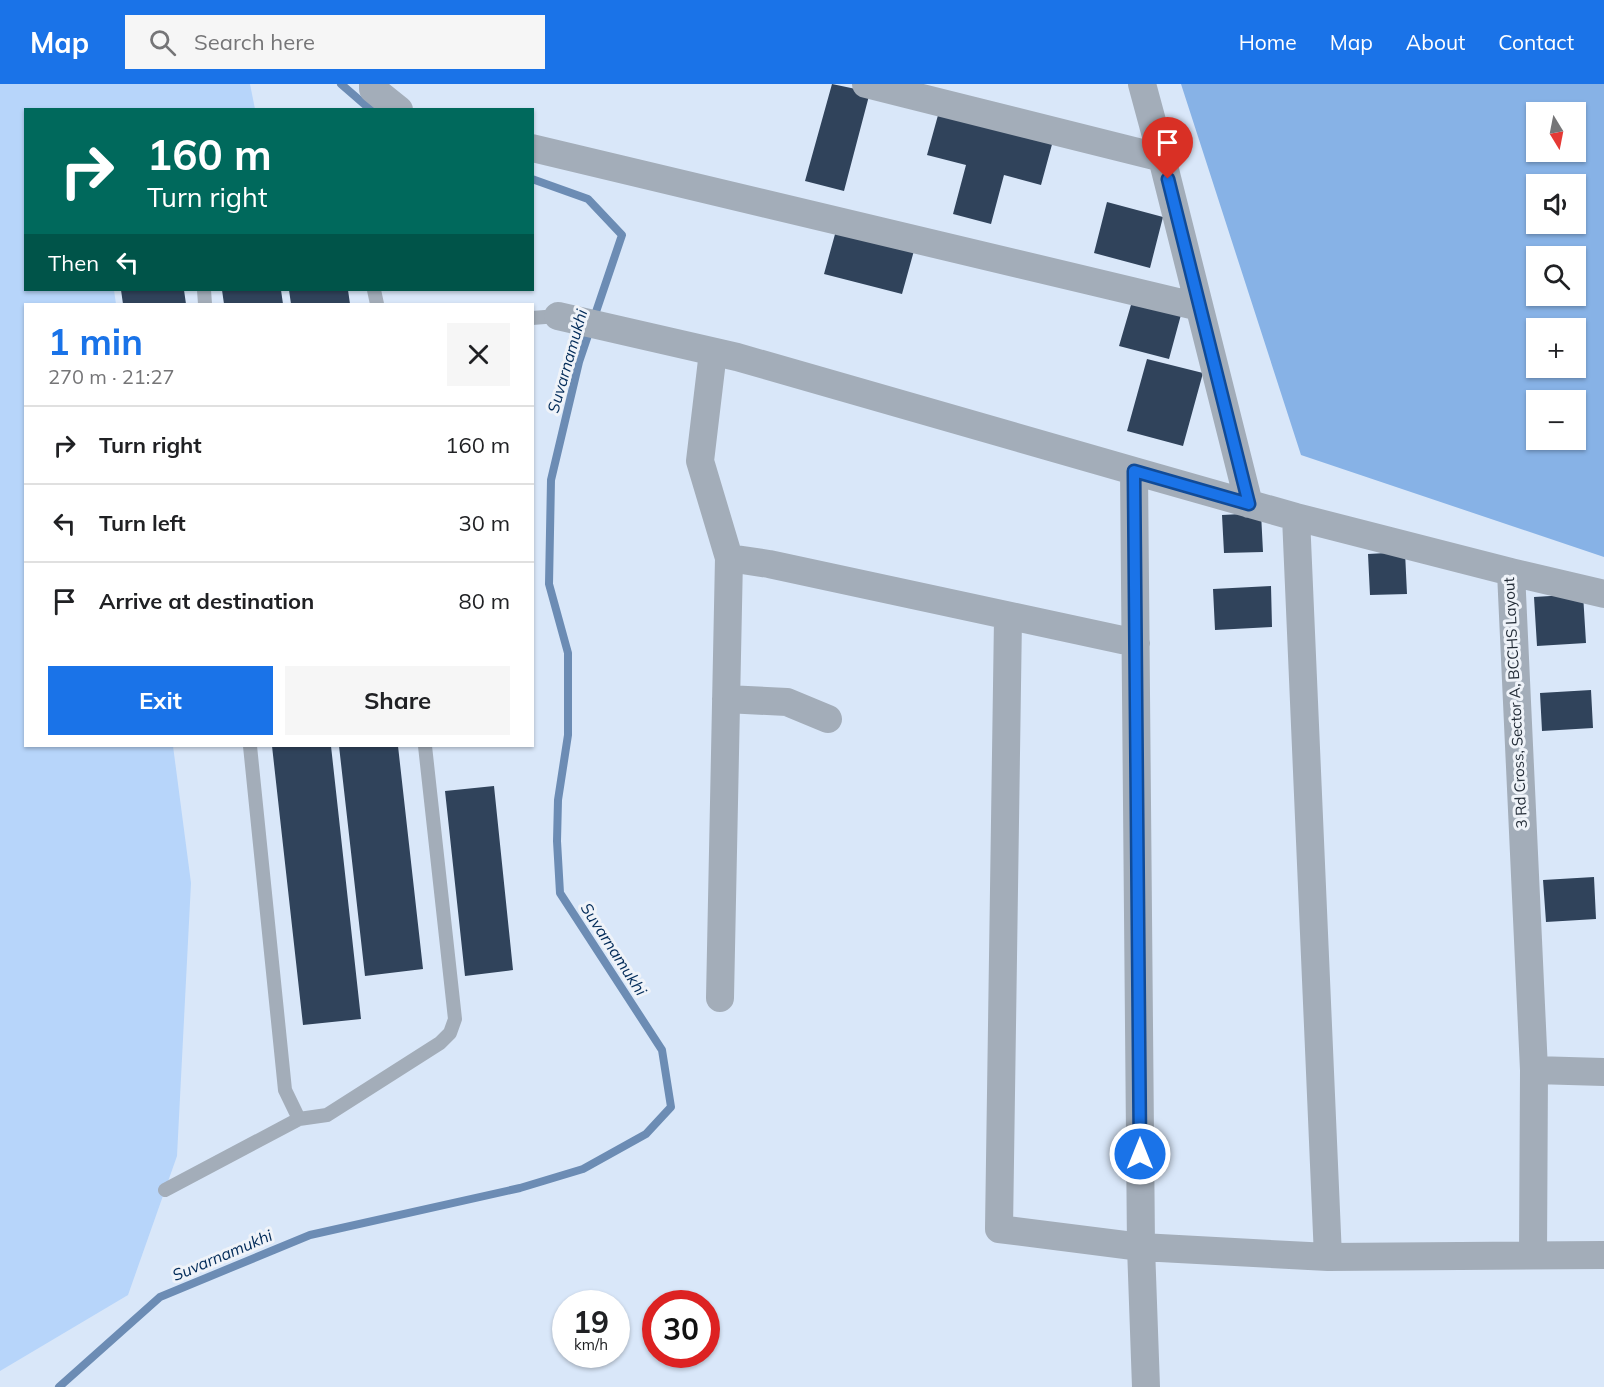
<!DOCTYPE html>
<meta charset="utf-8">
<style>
:root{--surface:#fff;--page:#f6f6f6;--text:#202124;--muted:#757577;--line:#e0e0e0;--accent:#1a73e8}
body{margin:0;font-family:Mulish,sans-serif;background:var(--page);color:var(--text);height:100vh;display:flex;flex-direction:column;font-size:22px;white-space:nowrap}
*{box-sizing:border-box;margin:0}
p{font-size:20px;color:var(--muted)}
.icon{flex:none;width:33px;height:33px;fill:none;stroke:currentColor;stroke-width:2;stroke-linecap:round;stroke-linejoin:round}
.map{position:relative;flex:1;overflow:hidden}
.side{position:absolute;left:24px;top:219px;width:510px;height:444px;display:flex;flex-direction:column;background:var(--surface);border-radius:0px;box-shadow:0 2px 4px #0004}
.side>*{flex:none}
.banner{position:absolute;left:24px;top:24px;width:510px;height:183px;border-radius:0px;box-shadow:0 2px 4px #0004;background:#00695c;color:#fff;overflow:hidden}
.needle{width:39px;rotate:170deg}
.buttons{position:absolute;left:1526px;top:18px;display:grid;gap:12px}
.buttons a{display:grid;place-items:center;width:60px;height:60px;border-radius:0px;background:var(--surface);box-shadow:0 2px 4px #0004;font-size:30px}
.speed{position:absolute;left:552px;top:1206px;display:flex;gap:12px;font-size:30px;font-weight:700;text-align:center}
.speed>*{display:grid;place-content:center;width:78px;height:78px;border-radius:50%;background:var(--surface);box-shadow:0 2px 4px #0004;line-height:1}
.speed small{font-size:15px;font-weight:400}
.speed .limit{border:9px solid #d22;background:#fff;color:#111}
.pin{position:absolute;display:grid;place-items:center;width:51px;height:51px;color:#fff;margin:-62px -26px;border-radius:50% 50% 50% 0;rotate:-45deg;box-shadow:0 0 6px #0007}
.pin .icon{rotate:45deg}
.me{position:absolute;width:66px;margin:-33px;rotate:0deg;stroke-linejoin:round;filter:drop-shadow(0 0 4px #0008)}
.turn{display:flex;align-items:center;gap:21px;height:126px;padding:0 24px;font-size:27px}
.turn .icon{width:78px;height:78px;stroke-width:2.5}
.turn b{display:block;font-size:42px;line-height:51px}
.then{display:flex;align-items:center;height:57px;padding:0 24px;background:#0003;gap:12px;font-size:22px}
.round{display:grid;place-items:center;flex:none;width:63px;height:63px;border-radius:0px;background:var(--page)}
.summary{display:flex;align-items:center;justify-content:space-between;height:102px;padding:0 24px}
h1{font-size:36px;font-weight:700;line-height:45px;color:var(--accent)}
.primary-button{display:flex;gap:12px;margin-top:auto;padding:12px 24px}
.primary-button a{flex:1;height:69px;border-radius:0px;background:var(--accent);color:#fff;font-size:24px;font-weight:700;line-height:69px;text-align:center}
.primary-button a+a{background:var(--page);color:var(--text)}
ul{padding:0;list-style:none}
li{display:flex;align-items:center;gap:18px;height:78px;padding:0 24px;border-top:2px solid var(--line)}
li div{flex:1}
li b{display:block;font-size:22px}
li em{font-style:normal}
header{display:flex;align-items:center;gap:36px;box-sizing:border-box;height:84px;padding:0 30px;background:var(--accent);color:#fff}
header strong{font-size:28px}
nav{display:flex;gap:33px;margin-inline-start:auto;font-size:21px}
.search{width:420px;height:54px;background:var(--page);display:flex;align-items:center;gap:15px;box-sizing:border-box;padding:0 21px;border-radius:0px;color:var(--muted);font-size:22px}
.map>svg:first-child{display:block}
.green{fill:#b7d5fa}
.forest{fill:#87b2e6;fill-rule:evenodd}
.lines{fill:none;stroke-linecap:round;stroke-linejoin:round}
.stream{stroke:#6c8cb4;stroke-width:8}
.building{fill:#30435b}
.service{stroke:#a3adb9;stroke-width:14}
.minor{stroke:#a3adb9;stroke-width:28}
.route-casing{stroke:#114b97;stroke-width:15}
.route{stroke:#1a73e8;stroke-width:10}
.labels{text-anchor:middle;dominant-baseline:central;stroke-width:6;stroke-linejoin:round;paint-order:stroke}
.street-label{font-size:15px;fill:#222b36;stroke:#eff3f9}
.water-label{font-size:16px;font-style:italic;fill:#002a58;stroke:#eff3f9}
</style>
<header>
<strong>Map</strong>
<div class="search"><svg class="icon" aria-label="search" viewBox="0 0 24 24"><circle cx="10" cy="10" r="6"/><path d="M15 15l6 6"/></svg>Search here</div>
<nav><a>Home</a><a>Map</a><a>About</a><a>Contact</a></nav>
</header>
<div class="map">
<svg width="1604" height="1303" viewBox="0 0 1604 1303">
<rect width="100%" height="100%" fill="#d9e7f9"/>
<path class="green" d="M0,0h250l5,25 -229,1v180h88l2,14h-90v442h147l18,137 -14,273 -49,139 -128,76z"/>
<path class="forest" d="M1181,0h423v473l-303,-102zM1536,28h39v40h-39zM1575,100v40h-39v-40zM1575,172v40h-39v-40zM1536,244h39v40h-39zM1536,316h39v40h-39z"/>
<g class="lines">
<path class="stream" d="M341,0l30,26
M59,1303l101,-90 150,-62 210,-47 63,-19 63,-35 25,-27 -9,-57 -102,-157 -3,-52 1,-41 10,-65v-82l-19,-69 2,-104 28,-118 43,-127 -34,-36 -56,-20"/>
</g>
<path class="building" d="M832,0l38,8 -26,99 -39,-10z
M940,24l114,29 -13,48 -37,-10 -13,49 -38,-10 13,-49 -39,-10z
M1107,118l56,15 -13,51 -56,-15z
M837,143l78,20 -13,47 -78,-20z
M121,206h63l2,14h-63z
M222,206h59l2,14h-59z
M289,206h59l2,14h-59z
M1133,214l49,13 -13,48 -50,-13z
M1147,275l56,14 -20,73 -56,-15z
M1261,429l2,39 -39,1 -2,-38z
M1405,468l2,42 -37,1 -2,-41z
M1271,502l1,41 -57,3 -2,-41z
M1583,510l3,49 -49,3 -3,-49z
M1591,606l2,38 -51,3 -2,-38z
M272,662h59l30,273 -58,6z
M339,662h59l25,223 -58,7z
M494,702l19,184 -48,6 -20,-185z
M1594,793l2,42 -50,3 -3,-42z"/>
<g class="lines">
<path class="service" d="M204,206l1,14
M374,206l3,14
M532,234l26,-2
M250,662l35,344 14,29
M165,1106l134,-71 28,-4 113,-72 10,-10 5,-14 -30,-273"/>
<path class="minor" d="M373,0v5l26,21
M866,0l296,74 87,346
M1142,0l20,74
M532,64l667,159
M558,232l179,41 397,114
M713,268l-13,109 29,97 40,6 367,79
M1296,433l32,740 276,-2
M1511,488l93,22
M1008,534l-9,611 142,18 5,140
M726,615l61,3 41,17
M720,914l9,-440
M1533,1171l1,-185
M1328,1173l-187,-10 -7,-776 162,46 215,55 23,498 70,2"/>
</g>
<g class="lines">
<g class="route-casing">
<path id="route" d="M1140,1070l-6,-683 115,33 -81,-325"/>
</g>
<use href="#route" class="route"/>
</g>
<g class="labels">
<g class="street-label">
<text transform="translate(1515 619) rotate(-93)">3 Rd Cross, Sector A, BCCHS Layout</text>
</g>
<g class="water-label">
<text transform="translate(567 277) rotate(-74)">Suvarnamukhi</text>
<text transform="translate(614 865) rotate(57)">Suvarnamukhi</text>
<text transform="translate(222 1171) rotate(-23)">Suvarnamukhi</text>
</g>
</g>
</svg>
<div class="buttons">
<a><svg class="needle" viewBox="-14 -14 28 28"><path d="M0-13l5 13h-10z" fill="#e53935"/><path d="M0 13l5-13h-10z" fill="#757577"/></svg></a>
<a><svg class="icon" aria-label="sound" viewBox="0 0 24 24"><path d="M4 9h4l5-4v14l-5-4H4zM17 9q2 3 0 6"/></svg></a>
<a><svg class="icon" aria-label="search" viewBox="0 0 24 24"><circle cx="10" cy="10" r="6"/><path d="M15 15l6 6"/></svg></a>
<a>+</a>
<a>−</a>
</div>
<div class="speed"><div>19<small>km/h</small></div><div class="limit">30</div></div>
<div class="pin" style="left:1168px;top:95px;background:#d93025"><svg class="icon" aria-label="arrive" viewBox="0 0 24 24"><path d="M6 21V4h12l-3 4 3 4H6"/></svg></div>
<svg class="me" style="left:1140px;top:1070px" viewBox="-20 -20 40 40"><circle r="17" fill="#1a73e8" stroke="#fff" stroke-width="3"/><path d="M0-11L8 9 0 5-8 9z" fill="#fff"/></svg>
<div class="banner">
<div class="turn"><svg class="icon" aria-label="right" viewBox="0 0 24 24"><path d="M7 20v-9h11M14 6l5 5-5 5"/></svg><div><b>160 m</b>Turn right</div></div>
<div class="then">Then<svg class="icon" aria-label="left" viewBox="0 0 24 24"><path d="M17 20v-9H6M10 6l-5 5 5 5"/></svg></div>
</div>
<section class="side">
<div class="summary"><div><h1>1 min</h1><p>270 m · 21:27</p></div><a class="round"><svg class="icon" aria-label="close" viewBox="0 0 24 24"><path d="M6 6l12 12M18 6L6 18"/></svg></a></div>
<ul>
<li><svg class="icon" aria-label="right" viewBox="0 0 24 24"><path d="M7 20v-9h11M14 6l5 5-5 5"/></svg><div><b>Turn right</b></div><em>160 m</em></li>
<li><svg class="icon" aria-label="left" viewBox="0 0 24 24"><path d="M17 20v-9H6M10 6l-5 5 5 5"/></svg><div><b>Turn left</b></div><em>30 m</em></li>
<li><svg class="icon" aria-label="arrive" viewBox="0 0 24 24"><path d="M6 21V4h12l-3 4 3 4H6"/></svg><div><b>Arrive at destination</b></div><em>80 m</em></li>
</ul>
<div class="primary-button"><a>Exit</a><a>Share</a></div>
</section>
</div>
